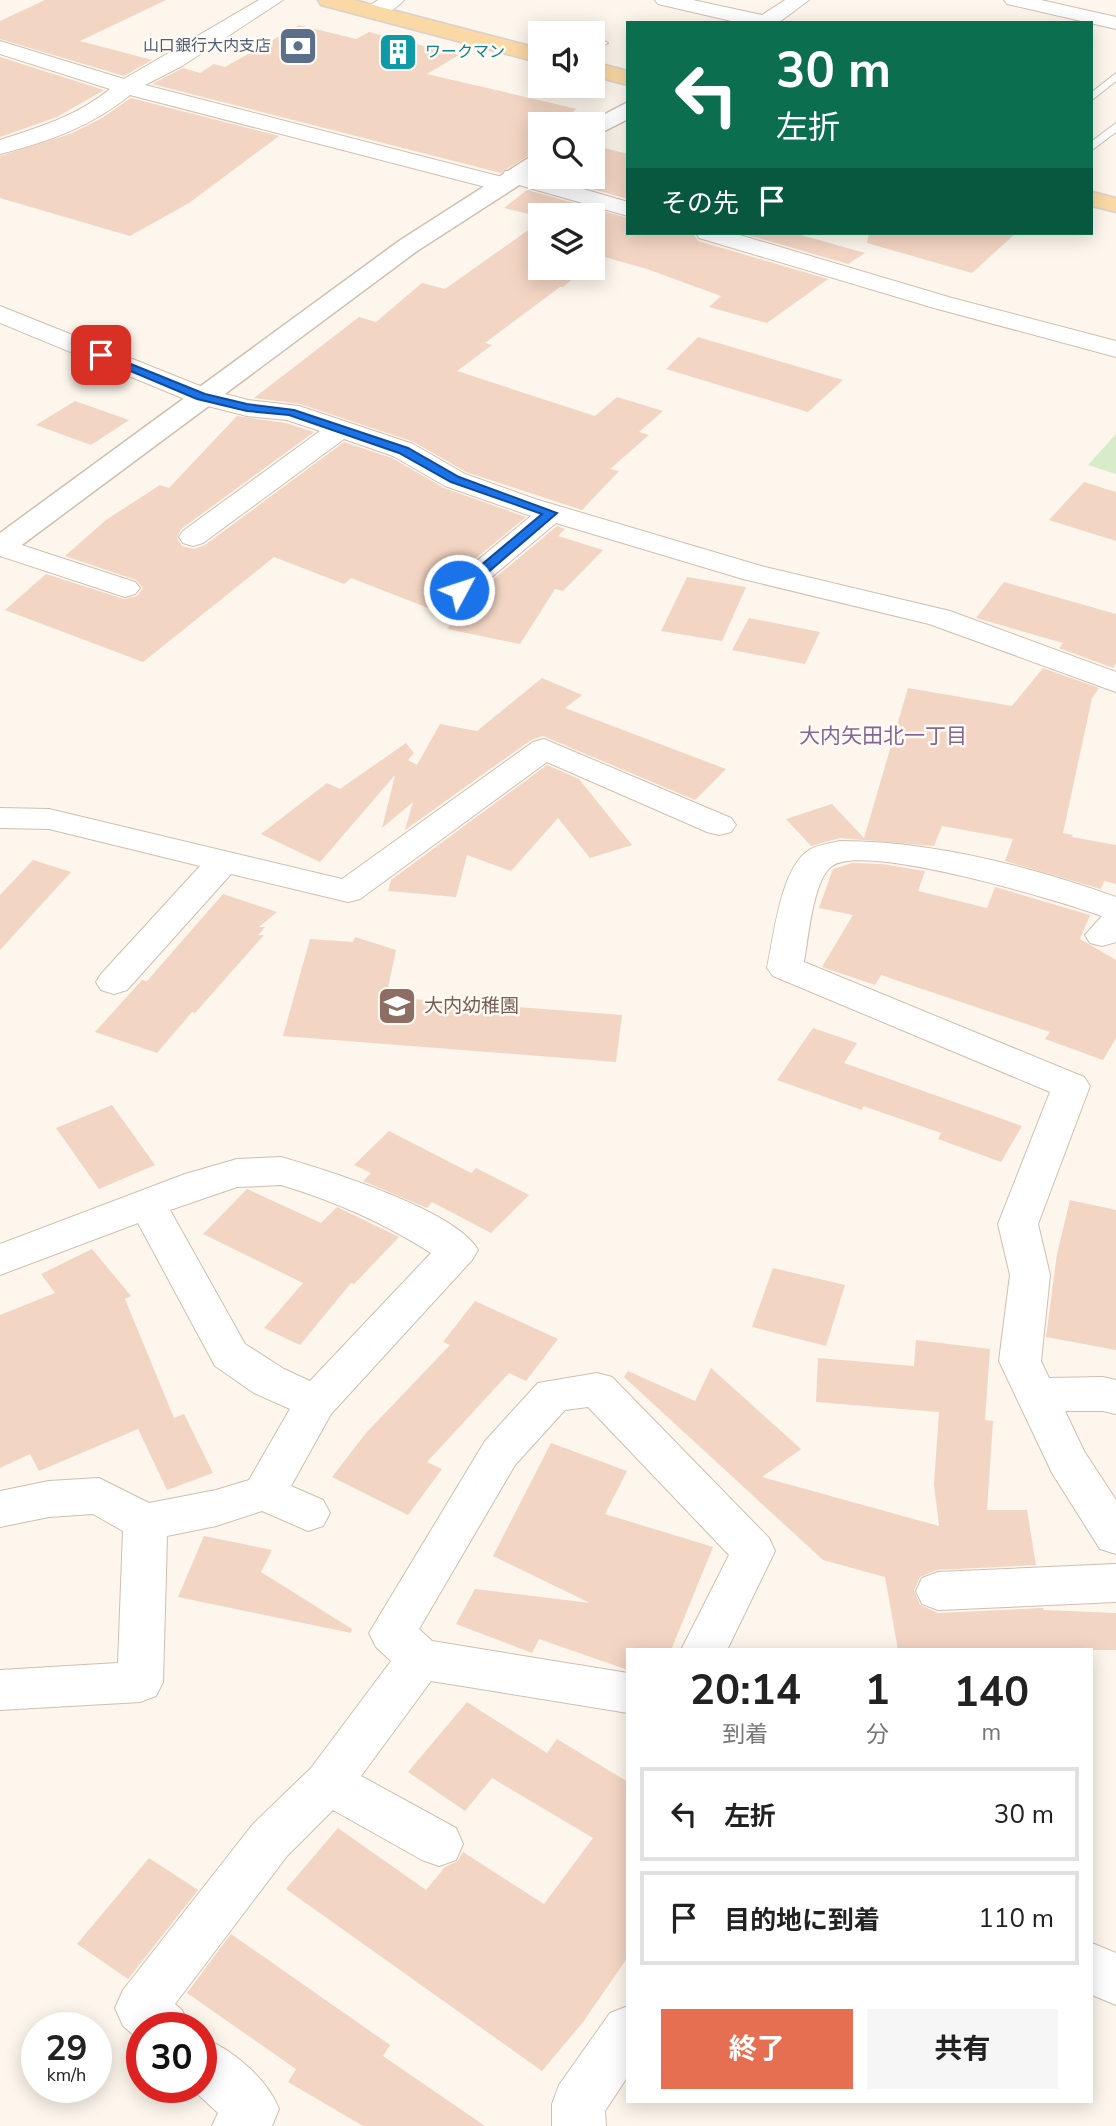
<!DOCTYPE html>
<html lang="ja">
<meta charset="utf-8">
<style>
:root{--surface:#fff;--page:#f6f6f6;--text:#222;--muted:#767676;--line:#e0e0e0;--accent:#e76f51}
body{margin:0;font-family:"Nunito Sans","Noto Sans JP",sans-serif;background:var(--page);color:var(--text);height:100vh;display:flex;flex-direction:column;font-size:26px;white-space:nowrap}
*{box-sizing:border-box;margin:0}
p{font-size:23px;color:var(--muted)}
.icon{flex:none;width:38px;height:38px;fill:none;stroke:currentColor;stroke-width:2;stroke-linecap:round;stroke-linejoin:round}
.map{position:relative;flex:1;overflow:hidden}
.panel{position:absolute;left:626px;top:1648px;width:467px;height:455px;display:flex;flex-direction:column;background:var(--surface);border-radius:0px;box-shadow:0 4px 18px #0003}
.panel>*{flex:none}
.banner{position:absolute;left:626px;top:21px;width:467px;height:214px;border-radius:0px;box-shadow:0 4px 18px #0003;background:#0b6e4f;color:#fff;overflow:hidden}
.buttons{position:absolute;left:528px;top:21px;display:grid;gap:14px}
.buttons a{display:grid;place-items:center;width:77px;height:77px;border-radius:0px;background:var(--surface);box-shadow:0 4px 18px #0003;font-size:35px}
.speed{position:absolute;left:21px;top:2012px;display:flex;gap:14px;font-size:35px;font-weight:700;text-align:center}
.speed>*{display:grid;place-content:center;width:91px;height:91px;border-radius:50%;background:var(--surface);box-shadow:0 4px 18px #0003;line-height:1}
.speed small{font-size:18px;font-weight:400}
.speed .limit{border:10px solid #d22;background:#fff;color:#111}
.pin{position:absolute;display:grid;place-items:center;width:60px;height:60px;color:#fff;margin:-30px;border-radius:14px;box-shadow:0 4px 10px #0006}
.me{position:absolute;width:77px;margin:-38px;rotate:50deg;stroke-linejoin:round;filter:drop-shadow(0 0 5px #0008)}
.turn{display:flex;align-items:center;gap:24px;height:147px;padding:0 35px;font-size:32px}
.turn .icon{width:91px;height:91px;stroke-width:2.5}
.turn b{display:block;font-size:49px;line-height:60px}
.then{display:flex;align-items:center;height:66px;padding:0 35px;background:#0003;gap:14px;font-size:26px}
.eta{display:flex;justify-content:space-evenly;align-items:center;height:119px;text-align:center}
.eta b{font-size:42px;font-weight:700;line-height:49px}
.button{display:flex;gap:14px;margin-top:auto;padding:14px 35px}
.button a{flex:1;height:80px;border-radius:0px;background:var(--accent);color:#fff;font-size:28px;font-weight:700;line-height:80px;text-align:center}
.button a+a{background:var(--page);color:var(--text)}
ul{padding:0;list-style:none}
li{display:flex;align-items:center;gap:21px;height:94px;margin:0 14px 10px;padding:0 21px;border:4px solid var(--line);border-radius:0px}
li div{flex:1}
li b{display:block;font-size:26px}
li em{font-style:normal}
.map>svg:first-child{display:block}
.green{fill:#d8ecc9}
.building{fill:#f3d5c3}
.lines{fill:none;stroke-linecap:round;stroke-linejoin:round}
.service-casing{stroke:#d1beb0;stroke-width:2}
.minor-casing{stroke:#d1beb0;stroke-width:2}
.tertiary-casing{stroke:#d1beb0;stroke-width:3}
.primary-casing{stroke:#dad1cd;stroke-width:3}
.service{fill:#fff;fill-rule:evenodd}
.minor{fill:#fff;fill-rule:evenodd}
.tertiary{fill:#fff;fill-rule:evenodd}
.primary{fill:#fbd9a5;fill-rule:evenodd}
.route{fill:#1a73e8;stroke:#114b97;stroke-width:2}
.labels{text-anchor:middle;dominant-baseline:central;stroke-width:5;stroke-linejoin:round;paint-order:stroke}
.far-service-label{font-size:16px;fill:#4e5e75;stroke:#fffaf3;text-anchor:end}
.far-culture-label{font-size:16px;fill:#0d838f;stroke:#fffaf3;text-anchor:start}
.education-label{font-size:19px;fill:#785e54;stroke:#fffaf3;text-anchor:start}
.neighbourhood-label{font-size:21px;fill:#846695;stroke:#fffaf3}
</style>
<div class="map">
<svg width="1116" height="2126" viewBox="0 0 1116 2126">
<rect width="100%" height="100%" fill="#fdf6ec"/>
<path class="green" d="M1116,434v40l-28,-9z"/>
<path class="building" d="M45,0h121l-86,41 72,19 -28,16 -124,-37v-18z
M299,25l57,14 13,-7 90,23 -32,19 150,35 -23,15h-13v27l-9,2 -31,20 -349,-89 31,-16 17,5 14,-9 11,3z
M0,57l104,33 -47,27 -57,20z
M131,98l148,38 -90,67 -59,33 -130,-38v-42l70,-22 32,-16z
M593,145l35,9v45l-78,-22h43z
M527,190l101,28v15h65l5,8 130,38 -61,44 -58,-16 12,-11 -74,-27 -46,-13 -8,6v-47l-52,2 -37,-9z
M541,221v47h44l-22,19h-3l-75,56 7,2 -35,26 138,45 22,-19 46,14 -24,21 10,3 -39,34 9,2 -37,39 -116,-38 -52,-30 -114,-38 -46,-6 105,-81 17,5 46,-39 23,6z
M741,233h53l71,20 -17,11z
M869,233h147l-44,40 -105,-30z
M698,337l145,43 -35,32 -142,-43z
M75,401l54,19 -38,25 -55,-20z
M237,416l49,7 28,9 -133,97 -4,9 5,8 12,3 11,-4 139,-103 48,16 52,30 82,29 -79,65 -6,8 7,9 12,3 11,-4 86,-72 8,3 -7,7 45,14 -40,41 -8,-2 -35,55 -73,-15 7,-11 -103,-40 -7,6 -70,-27 -131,105 -138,-52 41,-36 78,25 13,-3 6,-8 -7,-8 -71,-24 41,-36 54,-35 9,3z
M1084,482l32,10v49l-67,-21z
M687,577l59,10 -24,54 -61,-10z
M1004,582l112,32v49l-3,5 -54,-20 4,-5 -87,-25z
M749,618l71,14 -15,32 -73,-14z
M1043,668l56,20 -7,10 -29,135 10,2 -1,2 44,8v39l-12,-3 -3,8 -96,-28 8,-22 -71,-13 -8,20 -94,-8 -29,8 -25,-27 46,-15 32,34 44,-150 104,18z
M542,678l40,17 -17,13 161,61 -31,31 -152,-64 -12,4 -126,90 8,-28 -31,26 13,-53 -75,87 -59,-28 66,-51 13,6 66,-46 8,10 -6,7 9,5 23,-41 37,7z
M547,765l32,14 53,66 -42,13 -32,-40 -47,53 -44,-16 -11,42 -68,-6 3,-11z
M33,860l38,12 -71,78v-55z
M852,863l30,1 43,7 -7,20 69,17 8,-21 95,28 -10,24 36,21v78l-13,22 -58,-21 5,-7 -169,-57 -6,10 -53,-18 31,-52 -34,-7 14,-39z
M223,894l54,18 -18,15h6l-7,8h6l-69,78 -3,-1 -35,41 -62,-21 47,-52 5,1z
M355,937l41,13 -10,47 236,18 -6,47 -333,-26 27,-97 43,3z
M813,1028l44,15 -13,20 178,63 -21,36 -63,-23 3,-6 -78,-27 -1,4 -85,-30z
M112,1105l43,60 -56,24 -43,-61z
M389,1131l82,42 5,-5 53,27 -38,38 -59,-31 -5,6 -64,-27 8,-8 -17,-8z
M247,1189l74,34 16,-16 62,30 -45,47 -3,-1 -51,62 -36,-17 39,-45 -100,-49z
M1070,1200l46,10v140l-70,-13 11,-83z
M92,1249l39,47 -6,3 49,119 10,-4 29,59 -46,17 -29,-61 -99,42 -9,-17 -30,14v-153l55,-22 -14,-19z
M773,1268l72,17 -19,61 -74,-19z
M475,1301l83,38 -32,42 -17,-8 -82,89 15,7 -34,46 -76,-38 34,-44 84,-88 -7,-3z
M916,1340l74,9 -5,71 8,1 -6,89h40l9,55 -99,5 -17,7 -6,13 6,15 18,8 105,-5 1,2 72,3v37h-218l-13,-73 -62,-17 -199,-183 4,-6 67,30 16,-33 90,81 -39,28 177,49 -5,-42 5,-72 -123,-10 2,-44 96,8z
M551,1443l76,28 -22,43 108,33 -42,103h-43v20l-89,-31 -7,14 -76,-29 19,-35 115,14 -97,-47z
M204,1536l68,14 -11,22 91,57 -1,4 -173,-36z
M467,1702l80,51 10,-14 71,43v175l-45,65 -41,49 -256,-182 52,-61 88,62 19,-23 13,-6 5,-9 81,52 49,-66 -101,-60 -27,33 -57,-39z
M149,1858l49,32 -70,89 -51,-35z
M231,1934l159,111 -7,11 102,70h-122l-75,-44 8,-13 -109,-76z"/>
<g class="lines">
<g class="service-casing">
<path id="service" d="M603,40l5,3 -15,9v-7z
M1116,73v8l-24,19v-8z
M1116,123v9l-24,18v-9z"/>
</g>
<g class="minor-casing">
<path id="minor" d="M259,0h24l-101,66 -37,19 357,92 3,-6h16l107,31v14l-116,-33 -3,6 -8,2 -371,-96c-38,31 -82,47 -130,59v-14c40,-13 77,-24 110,-51l-110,-35v-13l124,38z
M378,0h26c-8,10 -26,19 -39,15l-3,-4z
M655,0h38l69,15 23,-15h24l-31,23h-38l-82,-19z
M1004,0h37l75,17v12l-109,-25z
M696,233h37l219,65 164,43v16l-182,-49 -235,-70z
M0,306l210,84 38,10 51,6 114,38 52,30 70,25 226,67 189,45 166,61v20l-187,-68 -186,-45 -187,-56 -87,73 -10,3 -10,-3 -5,-6 5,-6 82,-68 -86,-30 -52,-30 -49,-17 -141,104 -10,3 -10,-3 -4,-6 4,-6 137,-100 -33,-11 -40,-4 -55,-14 -192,-79z
M0,538l135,44 5,6 -5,6 -10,3 -125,-41z
M544,739l187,79 5,7 -5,7 -12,3 -12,-3 -160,-70 -187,137 -12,3 -117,-28 -104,116 -13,4 -13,-4 -5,-8 5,-8 99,-108 -151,-37 -49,-1v-20l49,1 293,70 191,-137z
M840,841c92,0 189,25 276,56v45l-14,4 -12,-3 -5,-8 17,-19c-42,-15 -237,-74 -270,-50 -19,13 -24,74 -28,96l280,115 6,9 -52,138 12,51 -9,86 8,17 54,-1 13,3v34l-13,-3h-38l19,40 32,49v54l-16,-5 -48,-76 -53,-112 11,-86 -12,-51 52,-132 -277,-116 -6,-8c7,-31 13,-99 42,-118 8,-5 22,-7 31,-9z
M281,1157c45,13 175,53 197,93l-6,10 -141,154 -40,72 32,14 7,13 -7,13 -15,5 -46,-20 -46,15 -49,10 -4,146 -7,14 -16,6 -140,8v-40l118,-7 5,-132 -30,-17 -44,3 -49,10v-36l49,-10 50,-3 50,25 67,-13 33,-10 41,-71 -36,-16 -39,-27 -77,-143 -138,52v-31l185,-70 52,-15zM281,1185c54,16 103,38 150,68l-121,128 -26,-12 -39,-25 -75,-134 67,-23z
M597,1373l15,4 157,161 6,13 -48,99h-46l48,-95 -141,-148 -23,3 -50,55 -96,164 13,12 196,32v40l-197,-32 -70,95 95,52 7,16 -7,16 -17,6 -17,-6 -89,-50 -46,46 -112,148 7,6 8,18h-48v14l-19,-16 -8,-18 8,-18 130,-166 58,-56 80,-107 -15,-14 -7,-14 116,-192 53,-58z
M1116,1564v38l-178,8 -16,-6 -6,-13 6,-13 16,-6z
M1092,1943l24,10v52l-24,-10z
M628,2006v70l-23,35 1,15h-54v-22l7,-19 51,-72z
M201,2037c31,12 66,41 78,72l-7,17h-60l6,-13 -27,-25h10z"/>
</g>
<g class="tertiary-casing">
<path id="tertiary" d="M628,102v17l-35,18v-13h-7z
M541,153v18l-124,80 -406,302 -11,3v-23l399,-292 134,-86z"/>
</g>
<g class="primary-casing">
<path id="primary" d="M318,0h36l187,49v14l-220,-58z
M593,62l35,9v14l-35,-9z
M1092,192l24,6v14l-24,-6z"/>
</g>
<use href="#service" class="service"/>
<use href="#minor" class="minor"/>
<use href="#tertiary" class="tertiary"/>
<use href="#primary" class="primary"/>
</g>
<path class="route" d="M101,352l104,42 42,10 47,6 114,38 51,29 98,36 -93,80h-9v-6l87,-73 -91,-32 -52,-29 -110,-38 -42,-4 -50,-12 -100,-42 -2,-2z"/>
<defs>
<g id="bank-square" transform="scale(2.0125)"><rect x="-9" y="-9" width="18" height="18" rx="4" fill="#5c6f8a" stroke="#fffaf3"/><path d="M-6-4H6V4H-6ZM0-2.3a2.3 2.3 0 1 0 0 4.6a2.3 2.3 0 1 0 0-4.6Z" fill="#fff"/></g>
<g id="building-square" transform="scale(2.0125)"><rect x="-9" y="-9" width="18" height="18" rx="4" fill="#0f9aa8" stroke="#fffaf3"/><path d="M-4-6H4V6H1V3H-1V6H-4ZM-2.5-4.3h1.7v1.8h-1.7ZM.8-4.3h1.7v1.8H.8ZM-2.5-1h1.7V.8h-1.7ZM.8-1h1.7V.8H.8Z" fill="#fff"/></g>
<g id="school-square" transform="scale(2.0125)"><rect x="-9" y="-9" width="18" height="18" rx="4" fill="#8d6e63" stroke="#fffaf3"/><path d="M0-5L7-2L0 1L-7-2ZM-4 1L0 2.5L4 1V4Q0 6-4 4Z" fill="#fff"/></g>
</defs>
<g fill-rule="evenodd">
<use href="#bank-square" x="298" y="46"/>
<use href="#building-square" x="398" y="52"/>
<use href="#school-square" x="397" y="1006"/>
</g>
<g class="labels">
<g class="far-service-label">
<text x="271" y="46">山口銀行大内支店</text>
</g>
<g class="far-culture-label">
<text x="425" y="52">ワークマン</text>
</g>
<g class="education-label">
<text x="424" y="1006">大内幼稚園</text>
</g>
<g class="neighbourhood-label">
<text x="883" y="736">大内矢田北一丁目</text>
</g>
</g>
</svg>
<div class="buttons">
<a><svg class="icon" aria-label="sound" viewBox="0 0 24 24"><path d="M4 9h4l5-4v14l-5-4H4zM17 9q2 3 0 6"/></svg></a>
<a><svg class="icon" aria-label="search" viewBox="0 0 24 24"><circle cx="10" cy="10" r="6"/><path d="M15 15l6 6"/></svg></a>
<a><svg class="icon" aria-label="layers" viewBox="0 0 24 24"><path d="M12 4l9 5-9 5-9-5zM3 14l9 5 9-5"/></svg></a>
</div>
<div class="speed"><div>29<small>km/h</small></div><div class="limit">30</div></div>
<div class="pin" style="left:101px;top:355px;background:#d93025"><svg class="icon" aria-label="arrive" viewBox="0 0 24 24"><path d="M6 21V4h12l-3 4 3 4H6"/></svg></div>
<svg class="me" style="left:459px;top:590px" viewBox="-20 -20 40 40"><circle r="17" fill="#1a73e8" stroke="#fff" stroke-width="3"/><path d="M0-11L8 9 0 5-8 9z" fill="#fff"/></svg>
<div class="banner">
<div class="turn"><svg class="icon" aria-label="left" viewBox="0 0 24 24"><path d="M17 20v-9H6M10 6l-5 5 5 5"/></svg><div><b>30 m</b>左折</div></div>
<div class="then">その先<svg class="icon" aria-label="arrive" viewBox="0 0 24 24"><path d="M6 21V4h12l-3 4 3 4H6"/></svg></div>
</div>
<section class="panel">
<div class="eta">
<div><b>20:14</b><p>到着</p></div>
<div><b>1</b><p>分</p></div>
<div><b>140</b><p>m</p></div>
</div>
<ul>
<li><svg class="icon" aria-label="left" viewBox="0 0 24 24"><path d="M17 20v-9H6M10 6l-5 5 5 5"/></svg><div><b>左折</b></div><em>30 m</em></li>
<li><svg class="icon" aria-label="arrive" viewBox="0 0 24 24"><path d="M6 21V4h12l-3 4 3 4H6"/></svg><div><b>目的地に到着</b></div><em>110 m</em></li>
</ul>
<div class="button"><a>終了</a><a>共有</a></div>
</section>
</div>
